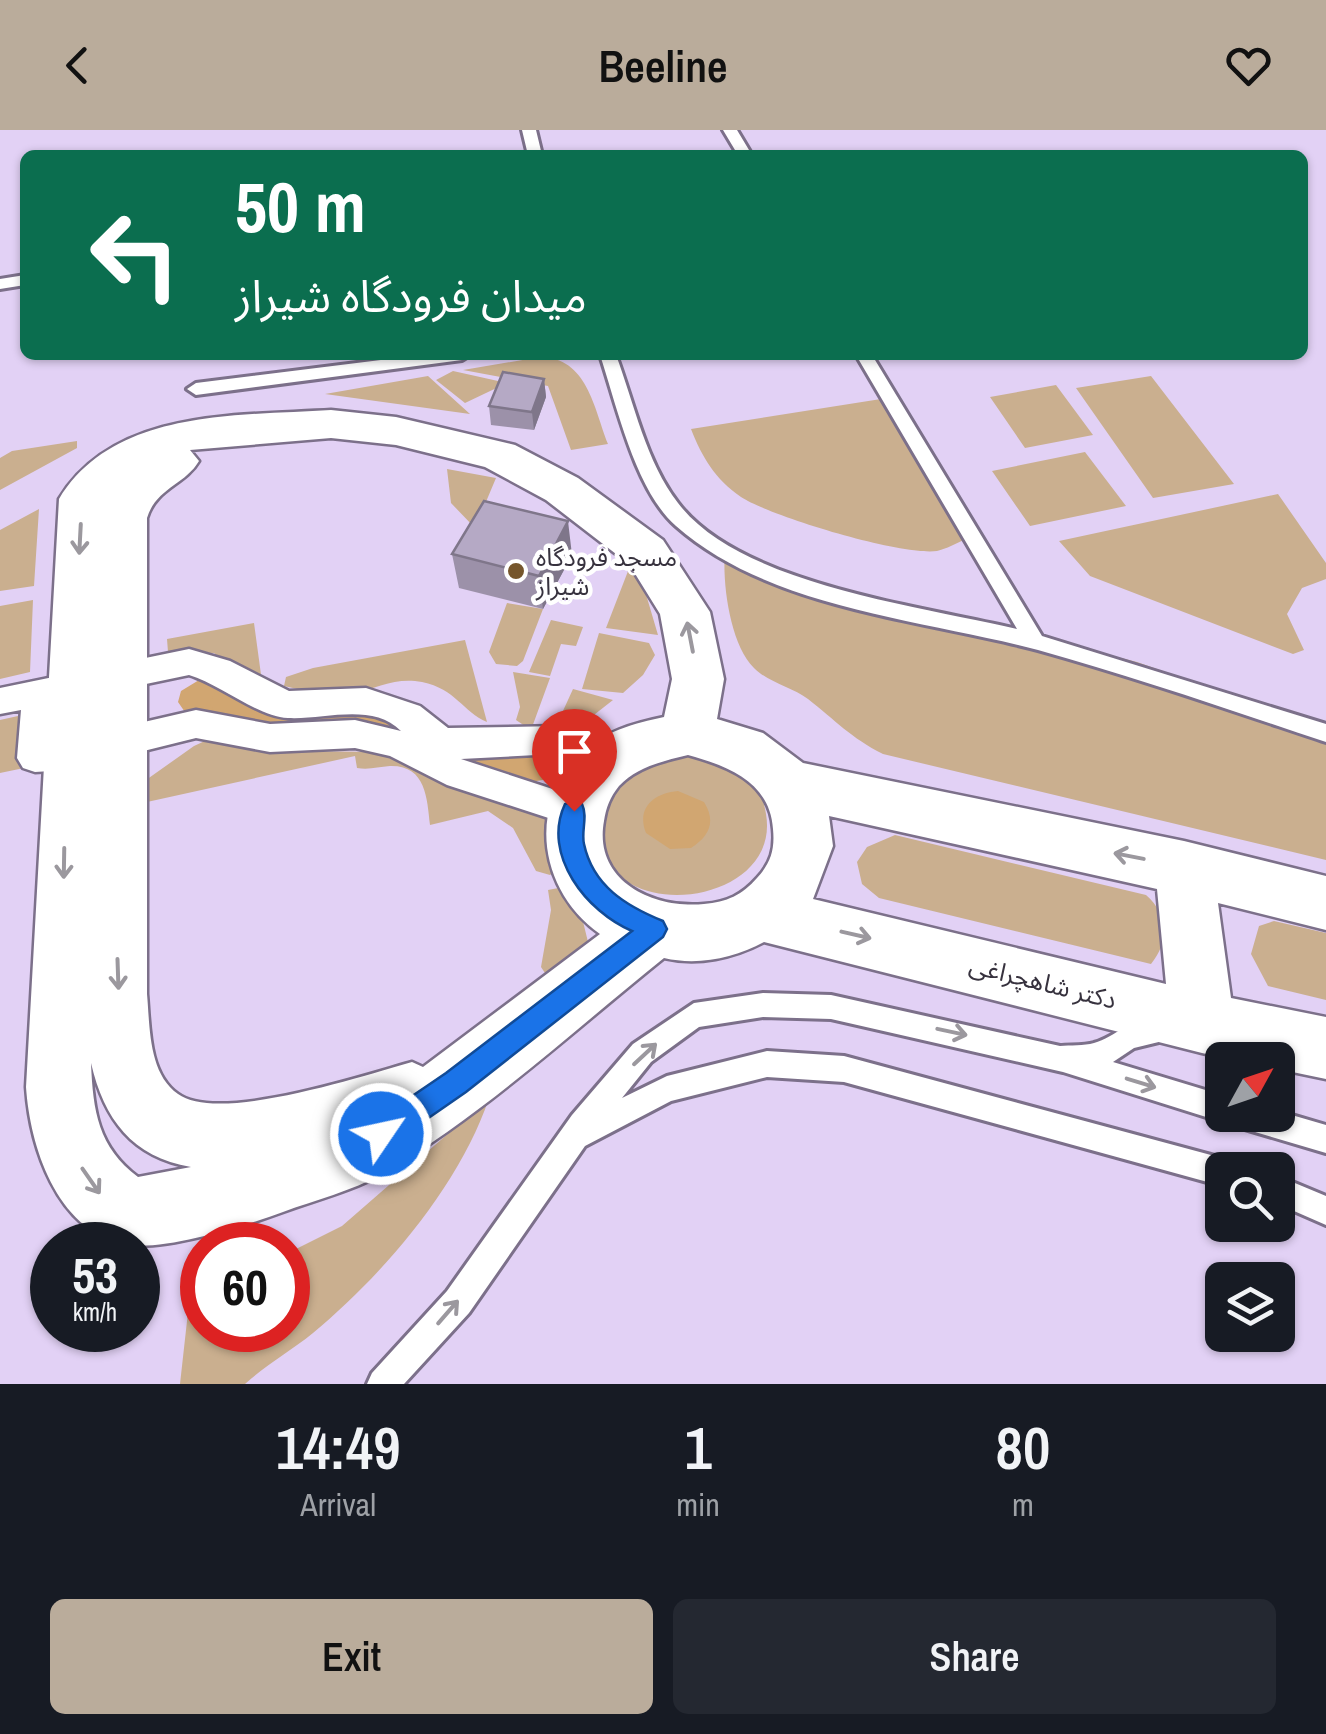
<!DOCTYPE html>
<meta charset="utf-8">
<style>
:root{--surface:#171b24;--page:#242831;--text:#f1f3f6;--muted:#9ea1a6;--accent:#baac9b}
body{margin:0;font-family:"Archivo Narrow","Noto Sans Arabic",sans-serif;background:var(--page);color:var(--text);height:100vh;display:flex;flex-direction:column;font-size:38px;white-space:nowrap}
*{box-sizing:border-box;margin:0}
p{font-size:32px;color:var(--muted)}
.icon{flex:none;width:55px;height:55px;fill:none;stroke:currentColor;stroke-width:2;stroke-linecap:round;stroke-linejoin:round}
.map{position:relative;height:1254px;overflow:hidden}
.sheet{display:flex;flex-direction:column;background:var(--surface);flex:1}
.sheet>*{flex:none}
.hud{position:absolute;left:20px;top:20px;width:1288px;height:210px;border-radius:15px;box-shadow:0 2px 8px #0004;background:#0b6e4f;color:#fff;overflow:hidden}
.needle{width:65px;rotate:50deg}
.fabs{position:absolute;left:1205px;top:912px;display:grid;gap:20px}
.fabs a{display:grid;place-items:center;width:90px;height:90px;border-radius:15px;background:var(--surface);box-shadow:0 2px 8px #0004;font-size:50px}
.speed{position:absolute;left:30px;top:1092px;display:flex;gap:20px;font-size:50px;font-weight:700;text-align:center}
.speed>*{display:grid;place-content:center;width:130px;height:130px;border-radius:50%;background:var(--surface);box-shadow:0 2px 8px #0004;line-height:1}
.speed small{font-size:25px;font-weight:400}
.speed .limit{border:15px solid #d22;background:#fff;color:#111}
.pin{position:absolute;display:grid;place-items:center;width:85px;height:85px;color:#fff;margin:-102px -42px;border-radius:50% 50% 50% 0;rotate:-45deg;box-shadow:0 0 10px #0007}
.pin .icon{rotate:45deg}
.me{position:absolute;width:110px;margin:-55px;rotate:56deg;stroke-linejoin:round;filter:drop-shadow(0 0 8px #0008)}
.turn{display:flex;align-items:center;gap:35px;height:210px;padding:0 50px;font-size:45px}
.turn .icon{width:130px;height:130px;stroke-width:2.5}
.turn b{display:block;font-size:70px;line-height:85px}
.eta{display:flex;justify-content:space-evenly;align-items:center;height:170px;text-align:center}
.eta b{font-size:60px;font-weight:600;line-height:70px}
.cta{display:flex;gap:20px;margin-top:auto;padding:20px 50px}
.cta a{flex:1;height:115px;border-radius:15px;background:var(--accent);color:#111;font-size:40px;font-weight:600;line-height:115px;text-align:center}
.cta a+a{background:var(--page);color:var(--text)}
header{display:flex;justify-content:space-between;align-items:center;height:130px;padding:0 50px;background:var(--accent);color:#111;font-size:45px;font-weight:600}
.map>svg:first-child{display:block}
.built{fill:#e2d1f5;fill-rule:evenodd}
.green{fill:#caaf8f}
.water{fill:#d1a671}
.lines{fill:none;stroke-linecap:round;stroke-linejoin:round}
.canal{fill:#d1a671;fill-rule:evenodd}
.service-casing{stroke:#7c708a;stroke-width:6}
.pedestrian-casing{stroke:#7c708a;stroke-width:5}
.primary-casing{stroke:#7c708a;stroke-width:5}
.service{fill:#fff;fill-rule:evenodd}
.pedestrian{fill:#fff;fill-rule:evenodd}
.primary{fill:#fff;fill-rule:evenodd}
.wall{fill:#9c91a9}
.shaded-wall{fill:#7f768a}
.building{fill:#b5a9c5;stroke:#7f768a;stroke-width:2.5}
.oneway{stroke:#9b989e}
.route{fill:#1a73e8;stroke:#114b97;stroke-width:2.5}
.poi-dot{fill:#76562c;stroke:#fff;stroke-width:4}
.labels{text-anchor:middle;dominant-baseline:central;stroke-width:9;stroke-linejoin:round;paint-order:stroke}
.poi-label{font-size:25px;fill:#37323e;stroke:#fff;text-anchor:start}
.street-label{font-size:25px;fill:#37323e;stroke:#fff}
</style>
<header><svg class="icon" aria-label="back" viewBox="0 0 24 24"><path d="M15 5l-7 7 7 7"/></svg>Beeline<svg class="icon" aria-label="heart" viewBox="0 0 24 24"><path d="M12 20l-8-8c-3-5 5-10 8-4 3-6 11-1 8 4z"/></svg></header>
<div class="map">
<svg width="1326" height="1254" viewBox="0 0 1326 1254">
<rect width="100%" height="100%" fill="#eaddfa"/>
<path class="built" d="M0,0h1326v1254h-1326zM25,25h1277v200h-1277zM1222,930h56v55h-56zM1222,1040h56v55h-56zM52,1115h86v85h-86zM202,1115h86v85h-86zM1222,1150h56v55h-56z"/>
<path class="green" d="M540,227c47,0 54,51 68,87l-37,6 -23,-64 -85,-16z
M453,241l54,12 -42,20 -29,-23z
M428,246l42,38 -145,-20z
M1151,246l83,108 -81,14 -77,-110z
M1056,255l37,50 -68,13 -35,-51z
M881,269l85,140c-9,4 -20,10 -29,12 -35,5 -165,-34 -196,-54 -26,-18 -39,-40 -50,-68z
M77,311v7l-77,42v-32l12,-7z
M1085,322l41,54 -96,20 -38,-55z
M447,339l49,9 -21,50 -24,-25z
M1278,364l48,69v16l-24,9 -15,26 17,36 -11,4 -203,-78 -31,-35z
M39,379l-5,77 -34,5v-61z
M725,420l87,38 76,12 249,62 162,57 27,17v124l-443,-106c-32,-16 -48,-34 -75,-55 -16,-12 -39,-16 -54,-31 -24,-24 -32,-85 -29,-118z
M630,436l15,25 13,44 -52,-7z
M33,470l-3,72 -30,7v-73z
M507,473l36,6 -20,52 -6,5 -21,-2 -7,-12z
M551,490l32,7 -7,19 -15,-2 -11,32 -21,-4z
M254,493l8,59 -21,-5 -27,-24 -46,-1 -1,-13z
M599,503l50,10 6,12 -12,20 -20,18 -41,-4z
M465,510l22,82c-24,-10 -31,-33 -65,-40 -27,-5 -43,6 -68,11 -24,4 -47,-2 -70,-7l2,-9 27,-9z
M513,542l37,6 -19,52 -15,-10 4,-13z
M573,559l40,11 -37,29 -24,6z
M27,584l-3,54 -24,5v-53z
M222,603l77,18 82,1 166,64 12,52 -9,7 -14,-4 -23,-43 -25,-17 -58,14c-3,-27 -4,-60 -40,-59 -12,1 -21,4 -33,2l-2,-12 -208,46 -1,-22 48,-34z
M705,621c14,9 35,16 46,28 9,9 13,23 15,35 15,87 -139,111 -163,37 -5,-14 -5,-31 -7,-46l30,-41z
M895,705l251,60c23,20 23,47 5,69l-272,-66 -17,-14 -5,-22 10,-15z
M574,755l15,61 -42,30 -6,-9 10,-57 -3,-20z
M1274,791l52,12v67l-58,-14 -17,-32 8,-28z
M489,968c-29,87 -105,176 -176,235 -22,18 -46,31 -68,51h-65l11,-99 11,-3v48h86v-77l54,-27z"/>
<path class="water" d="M204,547l27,15v5l-19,18h-25l-9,-13 3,-11z
M678,661l26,11c12,19 6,34 -13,46l-21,1 -24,-16c-10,-25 8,-40 32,-42z"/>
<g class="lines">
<path class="canal" d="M229,558l78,28 63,-4 36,4 63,37 60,-2 14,5 6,12 -6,12 -57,9 -26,-4 -14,-5 -49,-33 -27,-3 -64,4 -91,-34 -5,-11 5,-11z"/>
<g class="service-casing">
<path id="service" d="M522,0h14l6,25h-14z
M723,0h14l15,25h-14z
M25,145v10l-25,4v-10z
M421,225h49l-8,5 -266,35 -9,-6 9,-6z
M600,225h16c18,48 30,107 62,148 62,82 243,103 339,126l-161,-274h16l170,281 284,88v18c-96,-32 -191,-65 -288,-92 -117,-31 -268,-41 -362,-124 -41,-36 -59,-120 -76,-171z
M763,863l68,2 229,51c10,-1 24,0 34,-3 26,-7 45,-35 77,-22l4,9 -4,9 -37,9 -21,14 109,33v20h56v-4l48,14v28l-81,-24 -10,-4 -3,-8 -10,5 -159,-50 -232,-53 -68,-2 -64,10 -48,35 -29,36 45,-22 100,-25 77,5 378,102 10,4 3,8h-13v16l-378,-104 -77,-5 -96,24 -86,45 -116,167 -65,71h-37l5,-11 75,-82 125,-176 61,-71 61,-41z
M1278,1046l48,20v29l-48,-21z"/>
</g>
<g class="pedestrian-casing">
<path id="pedestrian" d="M189,519l41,12 59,30 77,-3 54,18 28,22 113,-2 51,30 6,10 -6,10 -12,4 -45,-26 -94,5 125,41 5,11 -5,11 -13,4 -126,-41 -57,-29 -35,-8 -85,4 -74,-14 -129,32 -32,2 -12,-4 -6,-10 4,-48 -21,4v-26zM189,545c31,9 69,42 99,43 36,2 84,-16 113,13l-46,-11 -85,4 -74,-14 -143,33 2,-40z"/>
</g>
<g class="primary-casing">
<path id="primary" d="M331,280l65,7 119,28 63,33 85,62 47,72 14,67 -7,40 46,14 40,30 381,78 142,35v54l-108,-27 13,95 95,19v62l-48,-10v-9h-45l-31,-7 -438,-111c-30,16 -66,24 -100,16 -91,73 -181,157 -282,216 -30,17 -67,26 -99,38 -38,14 -125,41 -160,32 -67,-15 -93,-98 -97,-157l33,-588c55,-91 181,-83 272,-89zM331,308l65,7 89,22 61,33 83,64 31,50 12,65 -8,38c-29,6 -62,15 -84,37 -54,54 -40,138 20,180l-177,133 -11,-5c-47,13 -194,62 -234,32 -30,-21 -28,-68 -31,-100v-476c9,-30 38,-33 52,-57l-9,-11zM688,625c40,11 82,27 85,74 2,20 -2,34 -16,49 -15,17 -30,24 -53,26 -51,5 -111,-23 -100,-83 2,-13 6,-24 15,-35 18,-19 44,-25 69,-31zM829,686l328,73 9,95 -353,-85 20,-53zM91,933c13,56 41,94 100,104l-53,10c-40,-30 -45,-66 -47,-114z"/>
</g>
<use href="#service" class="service"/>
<use href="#pedestrian" class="pedestrian"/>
<use href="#primary" class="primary"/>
</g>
<path class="wall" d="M544,249l2,18 -12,33 -43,-5 -2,-19z
M452,424l120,1 -29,54 -84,-21z"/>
<path class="shaded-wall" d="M544,249l2,18 -12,33 -2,-18z
M568,391l4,34 -29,54 -4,-33z"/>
<path class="building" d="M503,242l41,7 -12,33 -43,-6z
M484,371l84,20 -29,55 -87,-22z"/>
<defs><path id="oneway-shaft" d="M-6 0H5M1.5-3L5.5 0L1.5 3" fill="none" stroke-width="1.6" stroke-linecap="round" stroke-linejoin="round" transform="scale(2.5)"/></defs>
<g class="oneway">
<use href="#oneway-shaft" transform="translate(80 409) rotate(93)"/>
<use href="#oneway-shaft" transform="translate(690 507) rotate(-101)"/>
<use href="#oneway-shaft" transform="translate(1129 726) rotate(-169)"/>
<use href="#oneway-shaft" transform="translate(64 733) rotate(91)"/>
<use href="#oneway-shaft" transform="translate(856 805) rotate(13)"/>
<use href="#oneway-shaft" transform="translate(118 844) rotate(88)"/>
<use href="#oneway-shaft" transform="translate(952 902) rotate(12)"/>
<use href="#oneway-shaft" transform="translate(645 924) rotate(-43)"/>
<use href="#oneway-shaft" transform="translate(1141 953) rotate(17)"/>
<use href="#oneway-shaft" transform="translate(91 1051) rotate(55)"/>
<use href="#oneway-shaft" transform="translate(448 1182) rotate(-49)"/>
</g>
<path class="route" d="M574,671l8,3c6,13 -1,27 2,40 9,42 42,62 79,77l4,8 -4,8 -197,155 -75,52 -10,4 -10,-4 -4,-10 4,-10 75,-51 186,-142c-45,-19 -91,-76 -67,-127z"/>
<circle class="poi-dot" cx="516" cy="441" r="10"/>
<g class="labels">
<g class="poi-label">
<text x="536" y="427">مسجد فرودگاه<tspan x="536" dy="29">شیراز</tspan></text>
</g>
<g class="street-label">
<text transform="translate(1043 852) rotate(14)">دکتر شاهچراغی</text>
</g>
</g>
</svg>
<div class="fabs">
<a><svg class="needle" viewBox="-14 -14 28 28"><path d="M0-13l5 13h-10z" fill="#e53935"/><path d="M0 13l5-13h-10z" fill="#9ea1a6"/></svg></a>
<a><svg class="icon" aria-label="search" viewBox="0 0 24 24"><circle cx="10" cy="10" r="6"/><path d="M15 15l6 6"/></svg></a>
<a><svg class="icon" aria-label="layers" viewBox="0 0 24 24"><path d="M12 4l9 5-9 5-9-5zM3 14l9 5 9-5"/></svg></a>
</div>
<div class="speed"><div>53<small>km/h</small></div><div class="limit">60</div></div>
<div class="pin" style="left:574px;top:681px;background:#d93025"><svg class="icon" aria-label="arrive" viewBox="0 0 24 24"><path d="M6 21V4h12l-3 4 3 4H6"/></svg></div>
<svg class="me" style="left:381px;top:1004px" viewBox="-20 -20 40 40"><circle r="17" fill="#1a73e8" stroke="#fff" stroke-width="3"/><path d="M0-11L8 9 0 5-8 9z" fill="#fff"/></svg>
<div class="hud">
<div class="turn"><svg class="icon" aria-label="left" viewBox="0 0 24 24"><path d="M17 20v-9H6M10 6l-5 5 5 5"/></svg><div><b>50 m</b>میدان فرودگاه شیراز</div></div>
</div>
</div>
<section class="sheet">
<div class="eta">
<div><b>14:49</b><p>Arrival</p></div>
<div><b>1</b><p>min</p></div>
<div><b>80</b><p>m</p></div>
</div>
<div class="cta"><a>Exit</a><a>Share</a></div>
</section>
